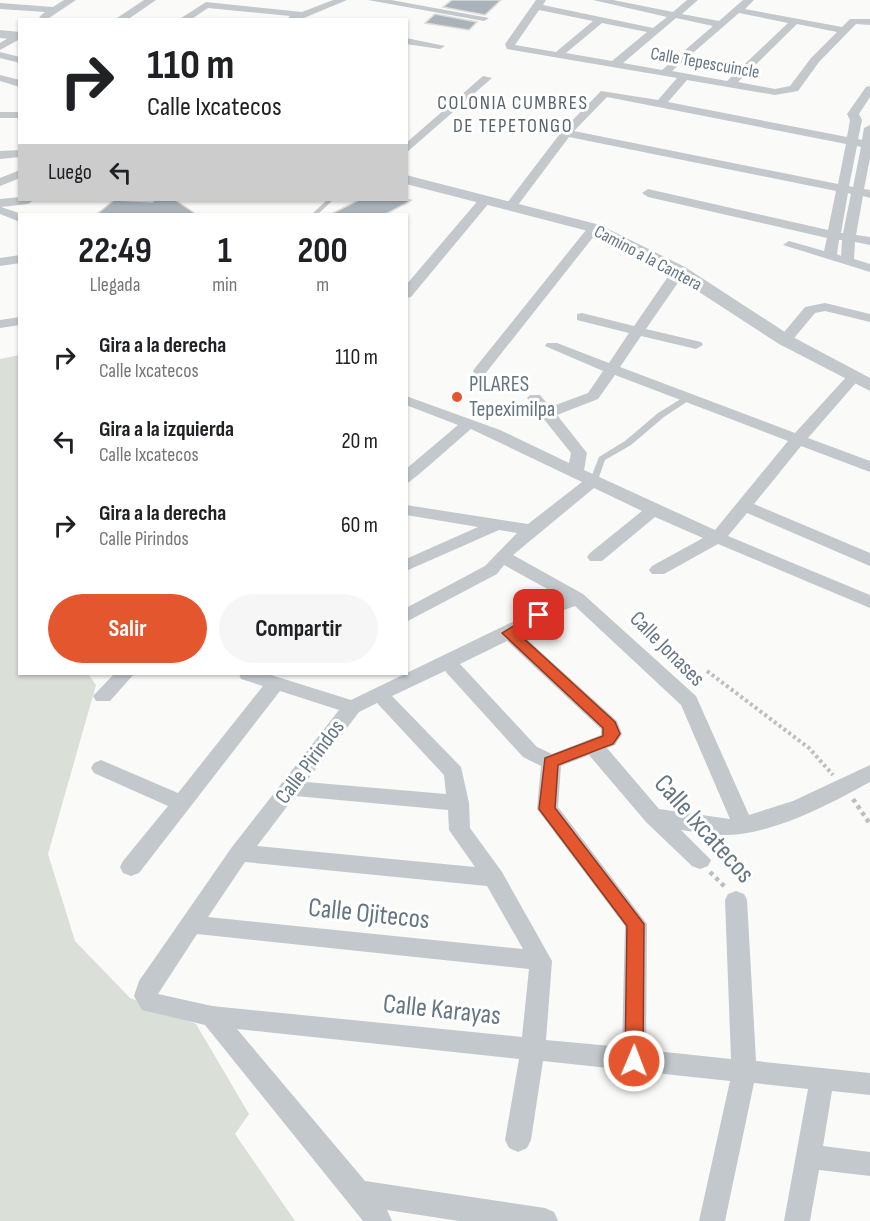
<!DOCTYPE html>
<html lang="es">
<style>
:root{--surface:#fff;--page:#f6f6f6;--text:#202124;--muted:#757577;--accent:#e4572e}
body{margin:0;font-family:"Sofia Sans Condensed",sans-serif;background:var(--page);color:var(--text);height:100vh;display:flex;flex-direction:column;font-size:22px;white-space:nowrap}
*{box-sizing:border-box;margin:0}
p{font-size:20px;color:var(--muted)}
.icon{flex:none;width:33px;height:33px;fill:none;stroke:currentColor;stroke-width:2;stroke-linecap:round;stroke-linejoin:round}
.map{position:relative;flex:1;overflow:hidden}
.drawer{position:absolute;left:18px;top:213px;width:390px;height:462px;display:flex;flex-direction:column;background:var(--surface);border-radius:0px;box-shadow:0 2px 4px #0004}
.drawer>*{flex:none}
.hud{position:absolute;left:18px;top:18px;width:390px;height:183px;border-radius:0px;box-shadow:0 2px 4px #0004;background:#fff;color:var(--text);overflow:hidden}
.pin{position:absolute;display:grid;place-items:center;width:51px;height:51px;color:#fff;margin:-26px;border-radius:12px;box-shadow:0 3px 9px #0006}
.me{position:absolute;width:66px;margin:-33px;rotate:1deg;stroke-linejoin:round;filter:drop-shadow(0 0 4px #0008)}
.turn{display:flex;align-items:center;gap:21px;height:126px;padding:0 30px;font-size:27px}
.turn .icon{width:78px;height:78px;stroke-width:2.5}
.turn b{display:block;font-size:42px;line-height:51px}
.then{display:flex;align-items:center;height:57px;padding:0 30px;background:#0003;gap:12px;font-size:22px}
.eta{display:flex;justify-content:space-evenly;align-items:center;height:102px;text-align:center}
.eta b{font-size:36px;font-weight:700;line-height:42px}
.action{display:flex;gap:12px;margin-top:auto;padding:12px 30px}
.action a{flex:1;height:69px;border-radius:36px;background:var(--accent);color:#fff;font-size:24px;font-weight:700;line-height:69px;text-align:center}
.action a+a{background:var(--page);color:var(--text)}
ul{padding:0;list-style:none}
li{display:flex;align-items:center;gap:18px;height:84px;padding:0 30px}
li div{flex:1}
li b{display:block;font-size:22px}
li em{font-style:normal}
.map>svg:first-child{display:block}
.green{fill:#dadfd7}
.building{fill:#aab3b9;stroke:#dcdcda;stroke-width:1.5}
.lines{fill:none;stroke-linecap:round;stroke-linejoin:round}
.path-far1{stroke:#bbbfc2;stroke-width:4;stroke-dasharray:3 3;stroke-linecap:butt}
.path{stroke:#bbbfc2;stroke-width:4.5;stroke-dasharray:4 4;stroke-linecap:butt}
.service{fill:#c3c8cc;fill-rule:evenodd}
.minor{fill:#c3c8cc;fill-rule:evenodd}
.tertiary{fill:#c3c8cc;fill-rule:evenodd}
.route{fill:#e4572e;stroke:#94391e;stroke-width:1.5}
.poi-dot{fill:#e4572e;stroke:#fff;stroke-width:2}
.labels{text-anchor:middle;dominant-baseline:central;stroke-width:6;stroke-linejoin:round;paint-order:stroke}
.far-street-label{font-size:18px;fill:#657683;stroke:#fff}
.far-neighbourhood-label{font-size:20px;letter-spacing:1.5px;fill:#57646e;stroke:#fff}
.poi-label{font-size:22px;fill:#657683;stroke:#fff;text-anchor:start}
.street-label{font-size:22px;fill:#657683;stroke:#fff}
.near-street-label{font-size:27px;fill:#657683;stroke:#fff}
</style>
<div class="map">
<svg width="870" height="1221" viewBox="0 0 870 1221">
<rect width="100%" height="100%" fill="#fafaf8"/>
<path class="green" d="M19,355l1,319h68l8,11 -48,169 27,87 55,57 66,26 53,90 -14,20 60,87h-295v-862z"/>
<path class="building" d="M452,0h49l-16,15 -42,-8z
M435,14l42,8 -8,8 -44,-7z
M114,200l38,2 3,-2h20l21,14h-99z
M359,200h53l-26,14h-55z"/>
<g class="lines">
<path class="path-far1" d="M707,671l102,77 24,27"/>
<path class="path" d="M853,799l17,25
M710,872l16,16"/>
<path class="service" d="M327,200h6l-15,14h-6z
M684,397h3l4,2 -27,18 -33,28 -26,15 -7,20 -4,2h-3l-1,-2 9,-23 26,-16 33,-28z"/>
<path class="minor" d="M64,0h12l-30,20 -7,-3 6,-5 -45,-3v-6l53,4z
M144,0h12l-29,20h-13z
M333,0h14l-48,20h-13l4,-4 -82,-8 -18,12h-12l28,-18 96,10z
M368,0h23l98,18 -5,3z
M536,0h10l-3,5 110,23 14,-11 -74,-17h20l60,12 14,-12h11l-16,14 37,7 24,-21h11l-9,9 97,18 8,-8h20v6l-14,-1 -37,38 -21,29 -23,4 -88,-15 -19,22 179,35 3,-17 -3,-6 19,-27 4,-1v11l-11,17 3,6 -4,19 4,1 2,-12 6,-3v33l-6,31 6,1v8l-7,-2 -7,39 14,2v8l-15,-3 -1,17 16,5v8l-87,-27 6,-4 35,10 3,-13 -179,-41 -6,-4 6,-4 180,41 8,-39 -267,-54 -54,72h-8v-6l55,-72 39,-40 57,9 19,-22 -170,-29 -2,-5zM539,10l54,11 -37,31 -41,-7zM739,13l49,10 -61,58 -55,-10zM676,18l37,8 -51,44 -39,-7zM602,23l45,9 -35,29 -46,-8zM797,24l40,8 -26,26 -21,28 -15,3 -37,-7zM607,97l239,47 -8,40 -264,-53zM857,146l4,1 -8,40 -4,-1zM848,193l3,1 -8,39h-2zM839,240h3l-1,16 -4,-2z
M20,31v8l-20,11v-7z
M406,38l39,8 -5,3 -34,-5z
M0,52l20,5v6l-20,-5z
M0,75l20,5v7l-20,-6z
M483,76l9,2 -86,75v-10z
M0,112h20v6h-20z
M20,150v7l-20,2v-8z
M20,170v8l-20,8v-8z
M485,196l6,4 -2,3 -78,94 -5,1v-13l75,-88z
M20,197v3h14l-6,4 -27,3 21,7h-2v8l-20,-8v-15z
M594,224l4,1v6l-113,143h-10l-2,-3 2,-3 115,-143z
M20,255v8l-20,3v-8z
M679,267l7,4 -40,58 55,13 2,3 -7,4 -55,-13 -21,31 175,66 54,-59h10l2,3 -53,61 62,23v11l-69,-26 -47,58 116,49v13l-123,-53 -19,23 142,59v13l-152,-64 -54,30h-12l-3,-4 3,-4 51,-28 -48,-21 -53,44h-12l-3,-4 3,-4 52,-42 -48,-23 -81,67 70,39 113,102 53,119 44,-14 77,-36v17c-42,23 -94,51 -143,53 -15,1 -31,-3 -46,-5l30,30 -3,6 -8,3 -8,-3 -46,-44 -57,-67 -28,11 -3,41 89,117 -1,126 85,9 -6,-159 3,-6 8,-3 8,3 3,6 9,161 114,12v22l-38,-4 -9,55 47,6v24l-51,-6 -9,51h-26l24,-132 -54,-6 -29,138h-26l31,-140 -187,-20 -12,79 -4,8 -9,4 -9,-4 -4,-8 14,-81 -282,-30 128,152 180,27 9,4 4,9h-99l-72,-11 5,11h-29l-158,-196 -63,-15 -8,-14 5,-15 93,-134 107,-137 -59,-19 -141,182 -8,3 -8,-3 -3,-6 3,-6 45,-55 -74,-33 -3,-5 3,-5 7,-3 77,33 85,-107 -22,-7 -2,-5h29l83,26 188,-91 9,6 -27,19 96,87 5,13 -7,11 -8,3 52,61 71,10 -49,-114 -106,-99 -19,7 -6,-2 -3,-4 3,-4 12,-6 -58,-32 -7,9 -91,48v-14l79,-42 32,-33 -18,-3 -93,41v-12l72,-32 -72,-12v-10l122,19 54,-42 -111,-53c-10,8 -59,53 -65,55v-15l52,-44 -52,-20v-9l94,34 69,33 2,-10 -44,-55 3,-3h10l10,12 38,-14 15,-22 -58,-25 2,-3h10l52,20 20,-30 -52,-13v-6l5,-1 52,13 40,-58zM615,375l173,66 -73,89 -131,-60 3,-17 -30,-38 41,-16zM507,641l94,88v6l-49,19 -15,-7 -77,-83zM445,671l78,86 18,9 -4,43 88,117 -3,121 -76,-7 6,-79 -50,-89 -32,-44 -1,-25 -8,-36 -69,-71zM377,703l67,72 2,19 -140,-12 53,-70zM295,796l153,14 1,20 26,37 -218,-21zM245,862l242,24 36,63 -315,-32zM197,934l332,35 -7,68 -310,-31 -54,-12z
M825,303l45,11v8l-45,-11 -10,2 -25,30h-10v-6l25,-30z
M20,317v8l-20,3v-8z
M114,674h20l-24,27h-14l-3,-5z"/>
<path class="tertiary" d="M0,30l20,2v8l-20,-2z
M406,175l194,50 85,42 106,69 79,42v13l-91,-47 -106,-69 -85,-44 -182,-47z"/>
</g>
<path class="route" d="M539,610l5,1v7l-25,16 96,88 5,12 -7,10 -55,21 -3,43 89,116 -1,137 -2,6 -7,2 -6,-2 -3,-6 2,-135 -88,-117 6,-51 58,-22v-8l-101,-95z"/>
<circle class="poi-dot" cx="457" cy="397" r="6"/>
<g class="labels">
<g class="far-street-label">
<text transform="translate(705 63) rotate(10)">Calle Tepescuincle</text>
<text transform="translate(648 258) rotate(28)">Camino a la Cantera</text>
</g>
<g class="far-neighbourhood-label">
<text x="513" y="103">COLONIA CUMBRES<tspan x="513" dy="23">DE TEPETONGO</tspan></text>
</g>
<g class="poi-label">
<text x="469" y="384">PILARES<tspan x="469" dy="25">Tepeximilpa</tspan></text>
</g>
<g class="street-label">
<text transform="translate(667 649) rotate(45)">Calle Jonases</text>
<text transform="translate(310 762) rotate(-53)">Calle Pirindos</text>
</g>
<g class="near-street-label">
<text transform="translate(704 829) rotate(48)">Calle Ixcatecos</text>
<text transform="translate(369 914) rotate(6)">Calle Ojitecos</text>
<text transform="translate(442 1010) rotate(6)">Calle Karayas</text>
</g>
</g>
</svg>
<div class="pin" style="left:539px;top:615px;background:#d93025"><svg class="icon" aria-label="arrive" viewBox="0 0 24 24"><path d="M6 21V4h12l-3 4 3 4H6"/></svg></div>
<svg class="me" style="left:634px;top:1061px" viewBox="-20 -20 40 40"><circle r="17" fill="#e4572e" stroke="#fff" stroke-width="3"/><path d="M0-11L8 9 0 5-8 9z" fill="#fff"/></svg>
<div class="hud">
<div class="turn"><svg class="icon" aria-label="right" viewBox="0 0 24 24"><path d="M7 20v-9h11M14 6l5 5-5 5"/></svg><div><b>110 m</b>Calle Ixcatecos</div></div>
<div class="then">Luego<svg class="icon" aria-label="left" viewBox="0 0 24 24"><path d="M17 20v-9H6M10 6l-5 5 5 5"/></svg></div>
</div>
<section class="drawer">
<div class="eta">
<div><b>22:49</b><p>Llegada</p></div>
<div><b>1</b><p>min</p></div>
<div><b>200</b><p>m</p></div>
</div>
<ul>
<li><svg class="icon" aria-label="right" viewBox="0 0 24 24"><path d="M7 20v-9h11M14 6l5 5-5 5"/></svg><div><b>Gira a la derecha</b><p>Calle Ixcatecos</p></div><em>110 m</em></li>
<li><svg class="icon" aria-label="left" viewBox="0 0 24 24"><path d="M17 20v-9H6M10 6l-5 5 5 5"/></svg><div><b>Gira a la izquierda</b><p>Calle Ixcatecos</p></div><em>20 m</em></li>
<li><svg class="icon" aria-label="right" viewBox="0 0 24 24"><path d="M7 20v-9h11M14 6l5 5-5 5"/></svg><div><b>Gira a la derecha</b><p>Calle Pirindos</p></div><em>60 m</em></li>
</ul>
<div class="action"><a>Salir</a><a>Compartir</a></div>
</section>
</div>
